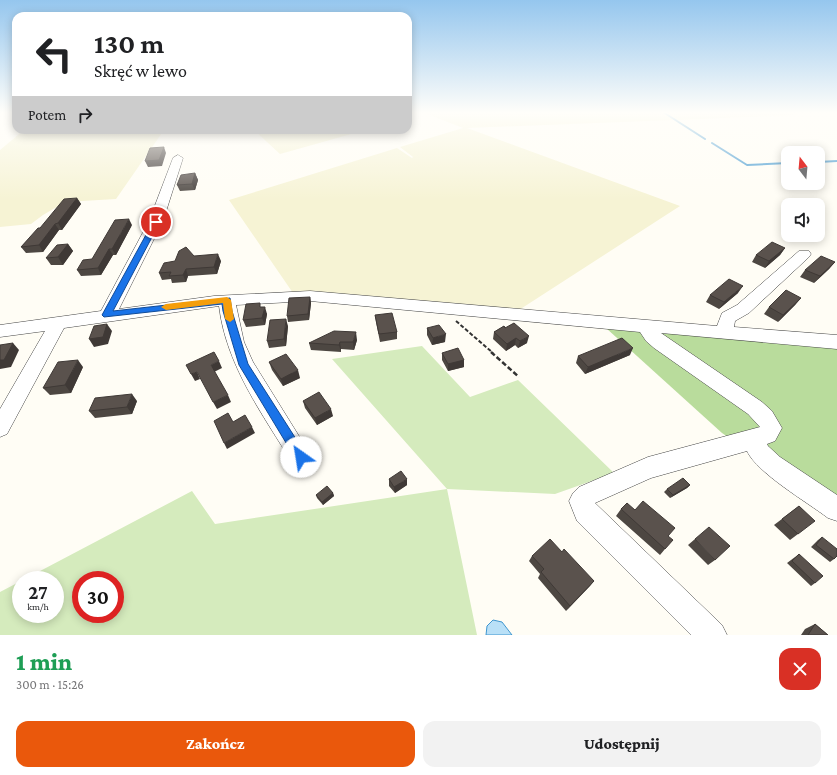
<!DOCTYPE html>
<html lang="pl">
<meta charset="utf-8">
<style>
:root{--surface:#fff;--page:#f2f2f2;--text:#202124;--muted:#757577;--accent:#ea580c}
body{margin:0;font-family:"Crimson Pro",serif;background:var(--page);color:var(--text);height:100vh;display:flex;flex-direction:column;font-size:15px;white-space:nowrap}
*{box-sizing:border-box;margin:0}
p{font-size:13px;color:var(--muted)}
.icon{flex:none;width:22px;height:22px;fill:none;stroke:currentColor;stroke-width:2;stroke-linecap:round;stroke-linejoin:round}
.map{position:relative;height:635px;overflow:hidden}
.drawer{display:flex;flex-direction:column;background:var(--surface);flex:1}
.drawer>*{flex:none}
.banner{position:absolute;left:12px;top:12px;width:400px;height:122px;border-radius:12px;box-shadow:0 2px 10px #0003;background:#fff;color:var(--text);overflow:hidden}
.needle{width:26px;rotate:344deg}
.buttons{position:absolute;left:781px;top:146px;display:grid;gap:8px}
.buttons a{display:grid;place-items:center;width:44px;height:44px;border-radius:8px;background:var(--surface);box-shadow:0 2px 10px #0003;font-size:20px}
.speed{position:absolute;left:12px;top:571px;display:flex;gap:8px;font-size:20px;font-weight:700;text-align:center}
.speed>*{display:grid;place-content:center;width:52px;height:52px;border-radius:50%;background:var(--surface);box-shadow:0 2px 10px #0003;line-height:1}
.speed small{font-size:10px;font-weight:400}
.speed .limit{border:6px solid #d22;background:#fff;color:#111}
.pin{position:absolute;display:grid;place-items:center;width:34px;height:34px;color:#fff;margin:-17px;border:2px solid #fff;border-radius:50%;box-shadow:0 1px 4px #0007}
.me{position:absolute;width:44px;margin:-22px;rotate:328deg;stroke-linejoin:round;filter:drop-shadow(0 0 3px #0008)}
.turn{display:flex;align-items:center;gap:14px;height:84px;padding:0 16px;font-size:18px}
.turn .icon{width:52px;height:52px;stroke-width:2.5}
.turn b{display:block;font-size:28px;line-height:34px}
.then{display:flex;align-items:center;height:38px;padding:0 16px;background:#0003;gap:8px;font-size:15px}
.round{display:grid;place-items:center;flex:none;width:42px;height:42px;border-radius:12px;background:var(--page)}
.headline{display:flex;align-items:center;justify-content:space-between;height:68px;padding:0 16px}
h1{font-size:24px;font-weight:800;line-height:30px;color:#1e9e55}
.primary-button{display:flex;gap:8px;margin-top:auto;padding:8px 16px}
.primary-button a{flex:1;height:46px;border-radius:12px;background:var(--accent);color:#fff;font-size:16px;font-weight:800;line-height:46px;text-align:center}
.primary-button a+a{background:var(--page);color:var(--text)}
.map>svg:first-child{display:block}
.farmland{fill:#f6f3d4}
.green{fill:#d5ebbd;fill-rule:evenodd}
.forest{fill:#b9dc9c}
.water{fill:#b9e0f7;stroke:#3f96cf}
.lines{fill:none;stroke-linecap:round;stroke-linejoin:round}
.stream{stroke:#3f96cf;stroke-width:2}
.minor-casing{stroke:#444;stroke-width:1}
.path-far1{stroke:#333;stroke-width:2;stroke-dasharray:4 2;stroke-linecap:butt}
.path{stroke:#333;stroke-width:2.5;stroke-dasharray:5 2.5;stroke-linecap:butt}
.minor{fill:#fff;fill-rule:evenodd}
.wall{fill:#4d4742}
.shaded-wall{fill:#3f3936}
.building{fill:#5a524d;stroke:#3f3936}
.route{fill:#1a73e8;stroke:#114b97}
.slow{fill:#f59e0b}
</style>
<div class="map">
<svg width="837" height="635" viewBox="0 0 837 635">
<rect width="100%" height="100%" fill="#fffdf5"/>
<path class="farmland" d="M422,112h240l11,8 -206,8 213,78 -161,104 -226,-17 -64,-93 168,-52 15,10 1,-1 -13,-10 63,-19z
M666,112h125l4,3 -118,5z
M24,130h140l-48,69 -51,3 -22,13 -12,9 -31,3v-77z
M254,130h97l4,3 -75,21z"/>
<path class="green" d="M422,346l48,51 48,-17 96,93 -59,21 -108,-5 30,146h-477v-43l21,-11v33h34v-34h-32l169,-89 23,33 232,-35 -115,-130zM81,580h34v34h-34z"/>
<path class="forest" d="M606,328l231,15v171l-115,-81z"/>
<path class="water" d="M493,620l9,2 10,13h-26l1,-9z"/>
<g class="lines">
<path class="stream" d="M663,112l42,27
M712,143l35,22 41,-2
M818,162l19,-1"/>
<g class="minor-casing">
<path id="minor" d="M178,155l5,3 -20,63 -44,88 95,-13 96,-5 407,35 5,-13 15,-8 62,-54h10l2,3 -2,3 -60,56 -14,8 -1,6 103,8v14l-176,-16 101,69 10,9 10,17 -7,13 -8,3 1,2 12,11 57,38v26l-9,-3c-21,-16 -71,-45 -81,-67l-96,27 -56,25 127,122 5,10h-36l-114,-114 -8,-20 4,-8 6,-6 69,-30 112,-30 -12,-13 -94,-66 -8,-7 -6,-9 -330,-31 -74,4 8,37 9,20 59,95 -3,7 -8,3 -8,-3c-30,-49 -67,-99 -74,-158l-155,22 -57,106 -7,3v-28l45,-78 -45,6v-12l101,-14 48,-90 24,-63z"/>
</g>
<path class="path-far1" d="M456,321l37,32"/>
<path class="path" d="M491,352l28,25"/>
<use href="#minor" class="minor"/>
</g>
<path class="wall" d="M195,173l3,7 -3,10 -15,1 -3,-6z
M77,198l4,6 -19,26h-3l-16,22 -17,1 -5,-6 19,-19z
M132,225l-16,30h-3l-12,20 -20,1 -4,-6 15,-11z
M68,244l5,7 -10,14h-12l-5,-7z
M785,248l-5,7 -15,13 -13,-6 4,-7z
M194,256l27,5 -4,13 -29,2 -2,6 -14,1 -1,-4 -9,1 -3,-7z
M835,262l-6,7 -15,14 -14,-6 5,-7z
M738,293l-19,16 -13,-7 4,-7z
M310,297l1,6 -2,17 -21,2 -1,-6z
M801,298l-6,7 -17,17 -14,-8 5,-7z
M261,307l6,7 -2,11 -19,2 -3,-7z
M375,315l22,17v7l-17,3 -4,-20z
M288,326l-2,20 -17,2 -2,-7z
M504,326l23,17 -9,5 -3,-3 -9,6 -13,-12 1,-7z
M427,328l18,14 -13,3 -5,-10z
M357,340l-3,10 -13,-1v3l-30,-2 -2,-7z
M442,353l22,7v7l-16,4 -6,-11z
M630,355l-45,19 -9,-11 2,-7z
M269,362l31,16 -17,8 -11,-16z
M83,367l-12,26 -21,2 -7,-7z
M137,401l-5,13 -37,4 -6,-7z
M303,401l30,15 -16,9 -12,-17z
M389,479l18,6 -12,8 -6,-7z
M690,485l-3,3 -17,10 -6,-6 3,-3z
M333,493l1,3 -11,9 -6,-7 -1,-3z
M799,506l-1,28 -8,6 -16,-15z
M621,509l14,1 33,26 -3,13 -5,6 -44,-39z
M822,537l12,22 -4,3 -19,-15 7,-7z
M695,539l20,21 -7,5 -20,-20z
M562,552l32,29 -28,30 -28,-33 2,-4 -11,-13 3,-5z
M799,554l16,29 -4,3 -24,-23z
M815,624l13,11h-27l4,-6z"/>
<path class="shaded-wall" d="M164,147l2,6 -4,13 -14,1 -3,-6z
M195,173l3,7 -3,10 -3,-6z
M77,198l4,6 -19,26 -4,-7z
M129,219l3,6 -16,30 -4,-6z
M55,224l4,6 -16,22 -4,-7z
M68,244l5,7 -10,14 -5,-8z
M785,248l-5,7 -15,13 4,-7z
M109,249l4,6 -12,20 -3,-7z
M218,254l3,7 -4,13 -3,-7z
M835,262l-6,7 -15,14 6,-7z
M186,269l2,7 -2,6 -3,-7z
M743,286l-5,7 -19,16 5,-7z
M310,297l1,6 -2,17 -1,-6z
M801,298l-6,7 -17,17 5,-7z
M265,307l2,7 -2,11 -3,-7z
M286,319l2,7 -2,20 -2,-7z
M107,324l5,7 -4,13 -14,3 -5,-8z
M356,332l1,8 -3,10 -1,-8z
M446,334l-1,8 -13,3 1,-7z
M529,336l-2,7 -9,5 2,-7z
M516,338l-1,7 -9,6 1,-7z
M340,342l1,7v3l-2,-7z
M13,343l6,7 -8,17 -11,2v-9z
M633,348l-3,7 -45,19 3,-7z
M78,360l5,7 -12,26 -6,-8z
M464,360v7l-16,4v-7z
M219,361l3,7 -8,4 -3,-7z
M298,370l2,8 -17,8 -2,-7z
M197,372l3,7 -5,2 -4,-7z
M132,394l5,7 -5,13 -5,-7z
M228,395l3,7 -14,7 -4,-7z
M331,409l2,7 -16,9 -2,-7z
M252,427l3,6 -28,16 -3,-6z
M407,479v6l-12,8 -1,-6z
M690,485l-3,3 -17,10 3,-3z
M333,493l1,3 -11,9 -1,-3z
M594,581l-4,5 -24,25 4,-5z"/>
<path class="building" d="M164,147l-5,13 -14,1 5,-13z
M195,173l-3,11 -15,1 4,-10z
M77,198l-19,25 -3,1 -16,21 -18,2 17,-19h2l24,-29z
M129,219l-17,30h-3l-11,19 -21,2 6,-10 9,-1 23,-39z
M772,242l13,6 -16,13 -13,-6z
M68,244l-10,13 -12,1 11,-13z
M186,247l8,9 24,-2 -4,13 -28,2 -3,6 -14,1 2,-4 -12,1 5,-10 11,-2 4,-10z
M821,256l14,6 -15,14 -15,-6z
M729,279l14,7 -19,16 -14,-7z
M786,290l15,8 -18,17 -14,-8z
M310,297l-2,17 -21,2 2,-18z
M260,303v4h5l-3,11 -19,2 3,-16z
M392,313l5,19 -18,2 -4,-19z
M286,319l-2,20 -17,2 3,-21z
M514,323l15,13 -9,5 -4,-3 -9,6 -13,-12 10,-6 1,2z
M107,324l-4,13 -14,2 5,-13z
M439,325l7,9 -13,4 -6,-10z
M334,331l22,1 -3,10h-13l-1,3 -30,-2z
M622,338l11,10 -45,19 -10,-11z
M13,343l-9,17h-4v-15z
M458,348l6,12 -16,4 -6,-11z
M214,352l5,9 -8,4 17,30 -15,7 -16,-30 -6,2 -5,-9z
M286,354l12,16 -17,9 -12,-17z
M78,360l-13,25 -22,3 15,-26z
M319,392l12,17 -16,9 -12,-17z
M132,394l-5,13 -38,4 6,-13z
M228,413l5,9 12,-7 7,12 -28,16 -10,-22z
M401,471l6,8 -13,8 -5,-8z
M683,478l7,7 -17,10 -6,-6z
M327,486l6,7 -11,9 -6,-7z
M643,501l32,27 -7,8 5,4 -8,9 -44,-40 6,-6 8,7z
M799,506l16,15 -17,13 -16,-15z
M709,527l21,19 -15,14 -20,-21z
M822,537l15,12v7l-3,3 -18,-14z
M550,539l12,13 2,-3 30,32 -24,25 -29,-34 3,-3 -12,-13z
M799,554l24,22 -8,7 -23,-22z
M815,624l13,11h-20z"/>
<linearGradient id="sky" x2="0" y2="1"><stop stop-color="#95c6ee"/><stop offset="0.56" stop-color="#fffefa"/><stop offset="1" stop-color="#fffefa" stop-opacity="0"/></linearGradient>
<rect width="837" height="201" fill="url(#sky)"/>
<path class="route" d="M156,219l4,3 -47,89 117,-13 2,13 16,53 57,89 2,4 -2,4 -4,1 -4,-1 -58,-96 -16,-54 -1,-7 -118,13 -2,-2 51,-93z"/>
<path class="slow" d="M227,297l4,3 3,19 -4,3 -5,-3 -2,-16 -57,7 -5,-3 5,-3z"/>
</svg>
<div class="buttons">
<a><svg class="needle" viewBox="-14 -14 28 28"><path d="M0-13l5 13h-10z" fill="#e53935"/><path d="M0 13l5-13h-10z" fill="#757577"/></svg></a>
<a><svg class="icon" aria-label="sound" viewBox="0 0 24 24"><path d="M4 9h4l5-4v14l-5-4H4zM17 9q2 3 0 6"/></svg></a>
</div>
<div class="speed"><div>27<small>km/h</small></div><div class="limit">30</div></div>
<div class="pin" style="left:156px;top:222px;background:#d93025"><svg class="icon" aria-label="arrive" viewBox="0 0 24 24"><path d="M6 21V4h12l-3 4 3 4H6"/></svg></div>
<svg class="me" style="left:301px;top:457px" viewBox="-20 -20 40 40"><circle r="19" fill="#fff"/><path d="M0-13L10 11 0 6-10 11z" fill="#1a73e8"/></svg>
<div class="banner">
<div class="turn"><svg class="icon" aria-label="left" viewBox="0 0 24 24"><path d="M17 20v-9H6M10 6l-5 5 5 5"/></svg><div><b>130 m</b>Skręć w lewo</div></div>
<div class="then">Potem<svg class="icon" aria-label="right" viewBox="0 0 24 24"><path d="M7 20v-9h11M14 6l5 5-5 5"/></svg></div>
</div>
</div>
<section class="drawer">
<div class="headline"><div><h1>1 min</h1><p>300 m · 15:26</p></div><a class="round" style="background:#d93025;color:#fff"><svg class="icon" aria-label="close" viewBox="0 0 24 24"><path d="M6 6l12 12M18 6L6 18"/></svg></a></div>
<div class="primary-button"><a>Zakończ</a><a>Udostępnij</a></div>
</section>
